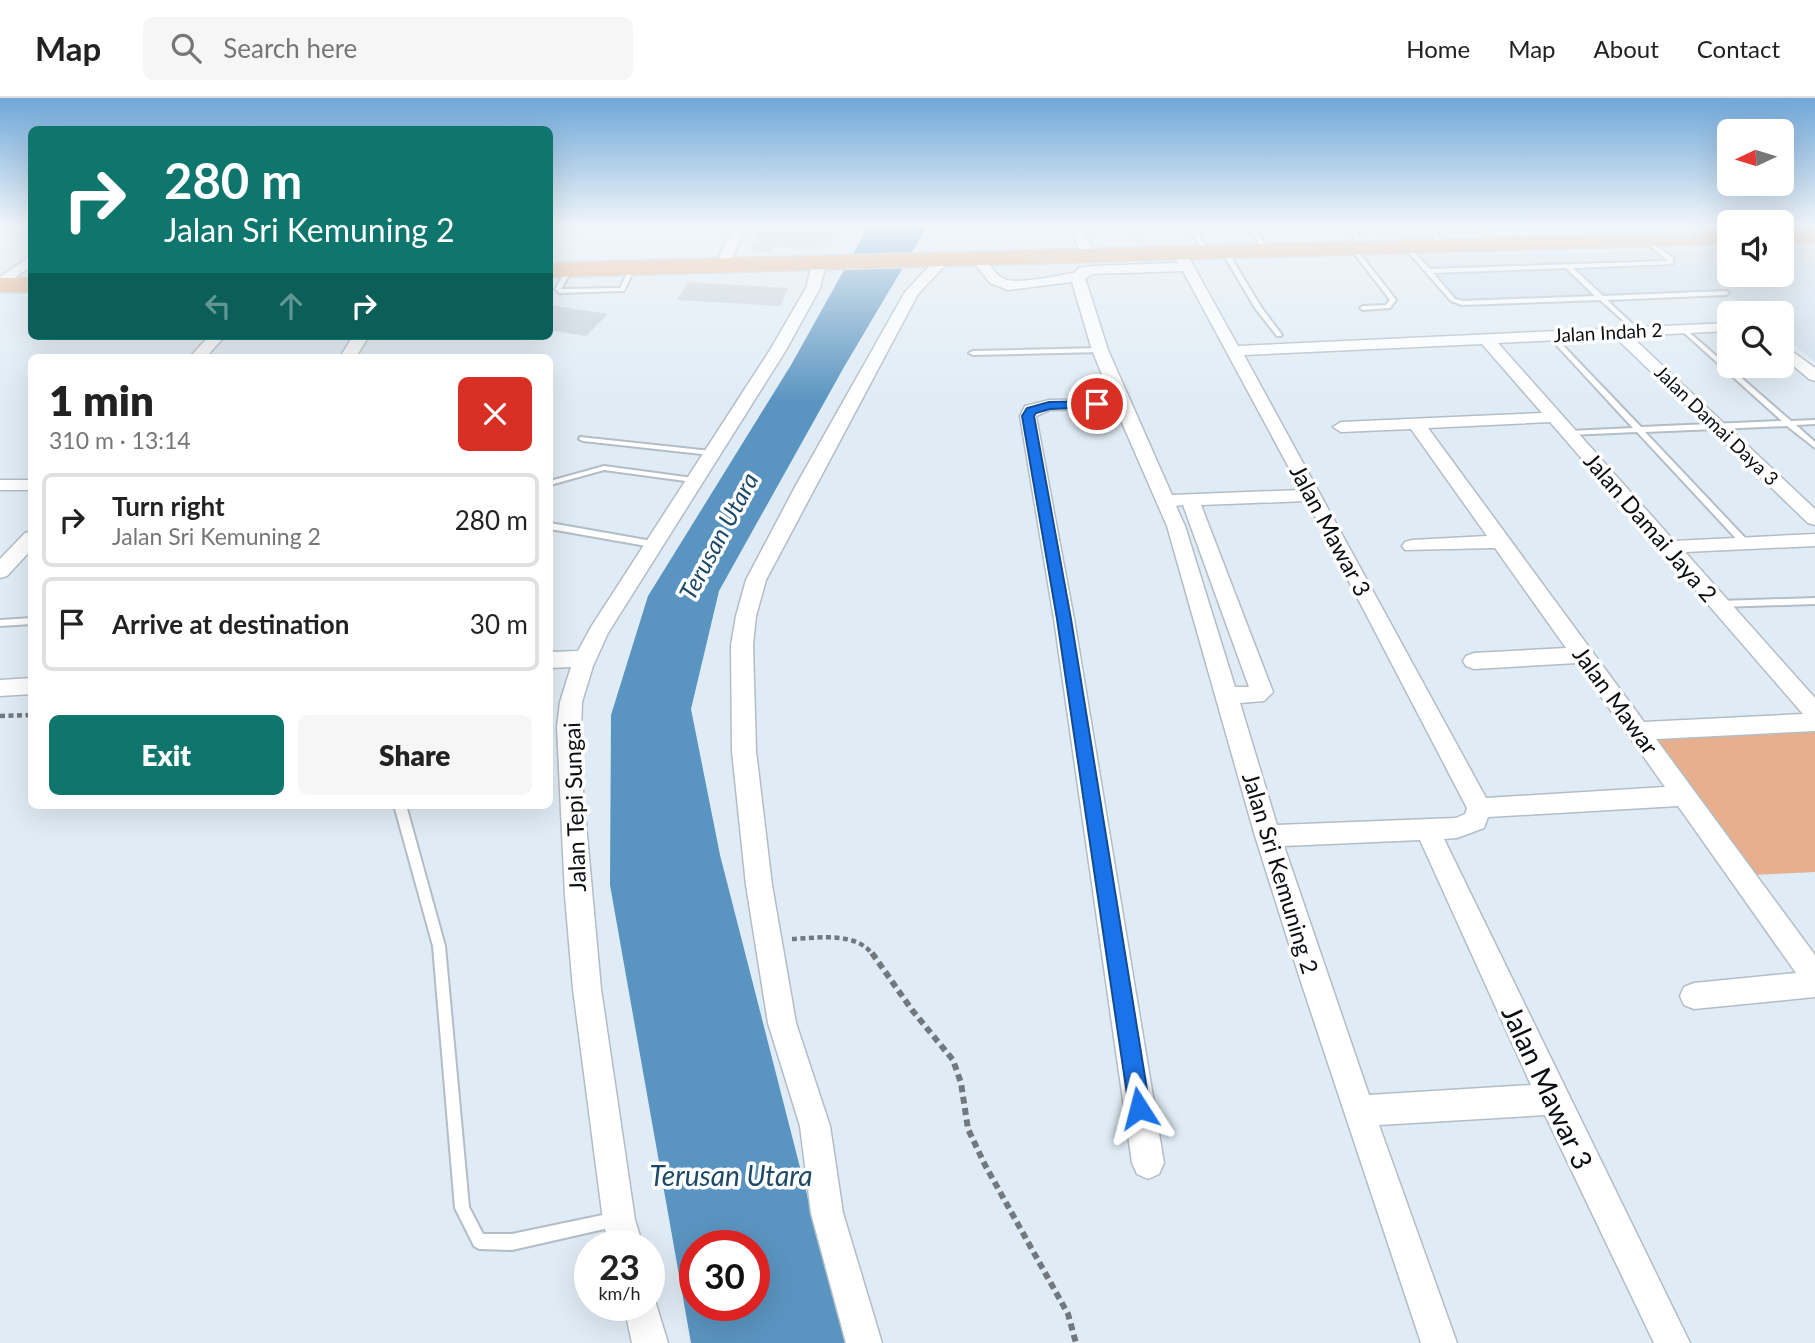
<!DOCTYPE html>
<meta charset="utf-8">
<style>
:root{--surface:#fff;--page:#f6f6f6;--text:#222;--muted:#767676;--line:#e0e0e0;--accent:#0f766e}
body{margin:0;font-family:Lato,sans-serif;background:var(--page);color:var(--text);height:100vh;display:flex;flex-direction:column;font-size:26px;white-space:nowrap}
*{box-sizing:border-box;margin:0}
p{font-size:23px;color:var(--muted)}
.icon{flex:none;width:38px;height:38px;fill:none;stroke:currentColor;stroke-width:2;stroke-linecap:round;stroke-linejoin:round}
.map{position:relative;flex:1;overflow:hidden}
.drawer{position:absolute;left:28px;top:256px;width:525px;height:455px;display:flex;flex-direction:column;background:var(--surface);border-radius:10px;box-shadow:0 7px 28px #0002}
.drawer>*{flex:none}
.top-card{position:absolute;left:28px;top:28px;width:525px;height:214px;border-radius:10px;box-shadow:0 7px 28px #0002;background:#0f766e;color:#fff;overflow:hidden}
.needle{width:46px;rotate:266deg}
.tools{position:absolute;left:1717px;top:21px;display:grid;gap:14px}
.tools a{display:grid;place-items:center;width:77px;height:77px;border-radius:10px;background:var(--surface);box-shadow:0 7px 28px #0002;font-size:35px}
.speed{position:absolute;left:574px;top:1132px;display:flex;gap:14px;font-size:35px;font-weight:700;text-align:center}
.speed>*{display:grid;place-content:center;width:91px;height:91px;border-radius:50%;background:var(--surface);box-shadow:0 7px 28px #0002;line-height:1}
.speed small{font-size:18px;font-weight:400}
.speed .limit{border:10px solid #d22;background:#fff;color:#111}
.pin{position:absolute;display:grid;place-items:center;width:60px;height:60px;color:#fff;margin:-30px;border:4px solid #fff;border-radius:50%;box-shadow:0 2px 7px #0007}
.me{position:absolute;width:77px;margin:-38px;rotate:351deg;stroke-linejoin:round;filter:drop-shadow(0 0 5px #0008)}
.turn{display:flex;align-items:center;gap:24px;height:147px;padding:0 21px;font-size:32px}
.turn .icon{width:91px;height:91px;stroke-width:2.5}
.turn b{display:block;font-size:49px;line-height:60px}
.lanes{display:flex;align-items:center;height:66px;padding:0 21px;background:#0003;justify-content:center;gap:35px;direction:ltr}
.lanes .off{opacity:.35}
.round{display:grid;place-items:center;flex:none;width:74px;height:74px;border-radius:10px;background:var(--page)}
.headline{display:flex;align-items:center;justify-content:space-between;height:119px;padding:0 21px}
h1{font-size:42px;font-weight:800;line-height:52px}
.button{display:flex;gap:14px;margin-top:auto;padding:14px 21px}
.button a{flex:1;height:80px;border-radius:10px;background:var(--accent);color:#fff;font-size:28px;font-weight:800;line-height:80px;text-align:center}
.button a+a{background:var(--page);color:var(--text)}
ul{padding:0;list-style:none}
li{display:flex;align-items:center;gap:21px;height:94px;margin:0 14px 10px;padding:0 7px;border:4px solid var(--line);border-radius:10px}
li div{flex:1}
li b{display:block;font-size:26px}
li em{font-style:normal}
header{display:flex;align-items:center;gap:42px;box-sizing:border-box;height:98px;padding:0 35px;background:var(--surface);border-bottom:2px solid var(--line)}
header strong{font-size:33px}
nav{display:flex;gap:38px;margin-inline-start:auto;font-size:24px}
.search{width:490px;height:63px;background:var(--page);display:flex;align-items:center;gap:18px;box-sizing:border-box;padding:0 24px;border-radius:10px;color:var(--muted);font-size:26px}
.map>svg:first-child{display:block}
.built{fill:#d0e1ef}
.green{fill:#e7af8d}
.water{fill:#5a94c0;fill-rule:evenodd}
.building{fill:#c6d1da}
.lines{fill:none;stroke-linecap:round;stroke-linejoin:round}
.lane-casing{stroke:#b2bdc6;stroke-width:4}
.street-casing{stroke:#b2bdc6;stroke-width:3}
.primary-casing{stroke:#c9cacb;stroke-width:3}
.path-far1{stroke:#71797f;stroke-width:4.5;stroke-dasharray:5 3.5;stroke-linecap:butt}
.path{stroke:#71797f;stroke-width:6;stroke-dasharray:7 4.5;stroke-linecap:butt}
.lane{fill:#fff;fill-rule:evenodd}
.street{fill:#fff;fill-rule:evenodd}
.primary{fill:#ebad7f;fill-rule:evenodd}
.route{fill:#1a73e8;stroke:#114b97;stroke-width:2}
.labels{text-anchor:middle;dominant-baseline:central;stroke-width:7;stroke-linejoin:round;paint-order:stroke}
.far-street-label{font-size:19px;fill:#0a0e11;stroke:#fff}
.street-label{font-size:23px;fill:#0a0e11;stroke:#fff}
.water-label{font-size:24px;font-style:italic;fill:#1c4968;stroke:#fff}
.near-street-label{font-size:28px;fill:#0a0e11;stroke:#fff}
.near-water-label{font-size:28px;font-style:italic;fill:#1c4968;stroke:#fff}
</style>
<header>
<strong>Map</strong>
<div class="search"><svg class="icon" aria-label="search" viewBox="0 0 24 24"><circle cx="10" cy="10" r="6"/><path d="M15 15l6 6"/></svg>Search here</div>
<nav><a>Home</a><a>Map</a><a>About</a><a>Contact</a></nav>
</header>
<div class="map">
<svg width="1815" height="1245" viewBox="0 0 1815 1245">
<rect width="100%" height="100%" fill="#e0ecf5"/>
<path class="built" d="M1815,150v114l-33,-27v-22h-28l-24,-18 -276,8 -41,-47 316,-6v25h53v-26z"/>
<path class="green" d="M1812,630l3,3v141l-62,3 -100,-140z"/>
<path class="water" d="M868,129h59l-83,140 -125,224 -28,118 29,146 125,488h-154l-81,-458 1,-170 37,-119 143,-231zM695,1148h59v60h-59z"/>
<path class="building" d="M760,129h75l-5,20 -8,-1v3l-49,-2 -2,5 -21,-1z
M688,184l100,6 -8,18 -103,-6z
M550,207l58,9 -22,22 -36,-6z"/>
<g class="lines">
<g class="lane-casing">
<path id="lane" d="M1127,129h6l2,8h-4z
M1188,129h6l16,25 -1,1h-4z
M1249,129h6l13,23 -1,1h-4z
M1346,129h6l16,21 -1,1h-4z
M1425,129h7l13,17v2h-4z
M1678,129h7l15,12 -5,1z
M1646,140l27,20v6l-100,4 30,28 123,-5 3,2 -3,2 -119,5 32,30v2l-2,1 -37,-33 -138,5 -11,-4 -48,-55 5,-1 22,24 238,-8 -24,-20 -1,-1zM1566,170l29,28 -132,5 -8,-2 -22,-26z
M1353,148l2,1 41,53 -6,8 -27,2 -3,-2 3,-2 23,-1 4,-5 -40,-52z
M1225,152l3,2 33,55 21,28 -1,1h-4l-22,-28 -33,-56z
M630,169l5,1 -11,23 -65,2 -4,-4 11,-19 3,-2 3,2 -11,19 59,-1z
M1683,229l108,94 24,-1v4l-19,1 19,17v6l-28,-22 -142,6 104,110v4h-6l-106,-114 -68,3 -4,-2 4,-2 64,-3 -85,-92 -1,-1 3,-2 2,1 89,93 141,-6 -101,-91 -1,-1z
M1100,250h3v4l-130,3 -4,-2 4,-2z
M580,339l131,14 4,2 -4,2 -128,-14 -4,-2z
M604,368l89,12 4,2 -4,2 -89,-12 -54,15v-4z
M550,425l102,18 4,3 -4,3 -102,-18z
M1815,500v6l-96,3 -5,-3 5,-3z
M32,520v6l-32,2v-6z
M394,707h12l39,141 24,261 14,27h29l105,-22 5,3 3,5 -3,5 -110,25 -33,-1 -5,-3 -19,-38 -22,-262z"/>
</g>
<g class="street-casing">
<path id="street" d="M735,129h13l-9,15 -11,27h-10l-2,-3 9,-24z
M1070,129h13l12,29 -2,3h-10z
M1656,129h15l14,12 -7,4z
M1181,154l7,4 50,90 491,-23v8l-98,5 184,173v16l-7,-2 -193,-186 -117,6 176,198 141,-7v12l-130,6 130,146v33l-159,8 159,216v42l-121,12 -10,-4 -4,-9 4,-9 10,-4 102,-10 -118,-167 -190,11 -4,11 -27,10 -13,1 246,504h-36l-109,-228 -166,10 78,218h-36l-120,-361 -46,-146 -88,-310 -51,-117 -66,1 -14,6 38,203 90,544 -5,11 -11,5 -11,-5 -5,-11 -78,-544 -34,-203 5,-10 24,-6 63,-1 -20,-49 -20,-68 -64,8 -18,-7 -19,-24 7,-4c11,4 14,17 24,23 12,8 56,-3 72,-5l5,-5 14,-2 85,-3 -4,-7zM1183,173l118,219 -129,5 -64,-145 -23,-72 8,-4zM1482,246l60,69 -201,9 -8,5 8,5 70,-3 76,107 -75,4 -7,2 -3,4 3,4 90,-2 71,100 -92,5 -8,3 -3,5 3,5 8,3 103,-6 88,124 -179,11 -242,-443zM1550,324l253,292 -159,8 -216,-294zM1307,403l160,307 -2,6 -9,4 -179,7 -37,-122 24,-2 9,-9 -72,-187zM1183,407l66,182h-14l-50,-161 -9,-20zM1420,742l111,245 -162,10 -85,-249z
M32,157v11l-32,22v-11z
M943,158l7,4 -32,34 -152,286 -10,36 -3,29 3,106 16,134 24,138 34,103 13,87 39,130h-36l-35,-130 -11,-87 -32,-103 -22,-138 -14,-134 -1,-106 5,-29 10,-36 49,-93 110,-195 33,-35z
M819,162l7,4 -6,24 -34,62 -178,283 -15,33 -11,36 -2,56 21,231 34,231 8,26h-34l-6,-26 -30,-231 -8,-93 -8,-169 3,-25 11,-35 -21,1v-16l28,-1 13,-24 179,-277 36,-62 6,-24z
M209,238h16l-19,21h-16z
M353,238h16l-13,21h-16z
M1782,246l33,24v13l-6,-2 -27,-23z
M0,382h32v10h-32z
M32,433v18l-25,27 -7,2v-19l25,-26z
M32,580v16l-32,2v-16z
M649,1194l4,2 15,49h-36l-8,-37h25z"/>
</g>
<g class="primary-casing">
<path id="primary" d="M1815,132v12l-33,1v-12z
M1729,134v12l-1179,33v-14z
M0,180h32v14h-32z"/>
</g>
<path class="path-far1" d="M0,618l32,-1
M792,841c26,-1 64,-8 81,16"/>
<path class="path" d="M872,855l40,57 41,50 8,23 7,46 17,36 83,149 8,29"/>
<use href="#lane" class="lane"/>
<use href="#street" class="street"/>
<use href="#primary" class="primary"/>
</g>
<linearGradient id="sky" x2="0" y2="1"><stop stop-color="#6fa7d8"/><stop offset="0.42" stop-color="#f1f6fa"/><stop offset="1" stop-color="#f1f6fa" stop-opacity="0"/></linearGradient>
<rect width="1815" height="304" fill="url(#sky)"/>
<path class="route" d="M1097,303l6,3 -1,3 -52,2 -14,4 -2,3 37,203 79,489 -3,8 -8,3 -7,-3 -3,-8 -72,-489 -35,-203 5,-8 22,-6z"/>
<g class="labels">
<g class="far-street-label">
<text transform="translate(1608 234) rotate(-3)">Jalan Indah 2</text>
<text transform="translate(1717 327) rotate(44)">Jalan Damai Daya 3</text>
</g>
<g class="street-label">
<text transform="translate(1651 429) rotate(49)">Jalan Damai Jaya 2</text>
<text transform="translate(1331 432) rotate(62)">Jalan Mawar 3</text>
<text transform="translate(1616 602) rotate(54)">Jalan Mawar</text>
<text transform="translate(574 709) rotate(-92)">Jalan Tepi Sungai</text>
<text transform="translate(1281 775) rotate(73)">Jalan Sri Kemuning 2</text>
</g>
<g class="water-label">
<text transform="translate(718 438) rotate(-62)">Terusan Utara</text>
</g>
<g class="near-street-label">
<text transform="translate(1548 989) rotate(65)">Jalan Mawar 3</text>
</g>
<g class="near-water-label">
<text x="731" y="1077">Terusan Utara</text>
</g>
</g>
</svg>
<div class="tools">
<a><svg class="needle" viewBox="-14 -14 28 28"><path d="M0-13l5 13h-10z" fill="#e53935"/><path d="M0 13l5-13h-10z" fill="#767676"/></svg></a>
<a><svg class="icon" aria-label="sound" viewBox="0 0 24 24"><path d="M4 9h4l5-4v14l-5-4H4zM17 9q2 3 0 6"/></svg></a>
<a><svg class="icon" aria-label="search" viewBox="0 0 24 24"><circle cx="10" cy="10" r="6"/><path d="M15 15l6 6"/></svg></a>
</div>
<div class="speed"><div>23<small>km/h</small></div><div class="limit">30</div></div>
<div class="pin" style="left:1097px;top:306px;background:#d93025"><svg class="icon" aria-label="arrive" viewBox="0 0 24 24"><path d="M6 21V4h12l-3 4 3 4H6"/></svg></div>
<svg class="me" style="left:1139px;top:1010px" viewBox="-20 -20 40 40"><path d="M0-17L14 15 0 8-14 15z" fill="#1a73e8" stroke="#fff" stroke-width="4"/></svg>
<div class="top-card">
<div class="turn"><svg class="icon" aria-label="right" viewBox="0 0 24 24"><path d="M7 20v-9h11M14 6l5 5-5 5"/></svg><div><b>280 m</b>Jalan Sri Kemuning 2</div></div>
<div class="lanes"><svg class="icon off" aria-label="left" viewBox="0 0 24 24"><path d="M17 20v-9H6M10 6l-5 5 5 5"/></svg><svg class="icon off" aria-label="ahead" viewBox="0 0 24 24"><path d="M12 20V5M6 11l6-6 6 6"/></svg><svg class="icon" aria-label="right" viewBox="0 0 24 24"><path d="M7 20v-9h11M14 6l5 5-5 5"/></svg></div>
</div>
<section class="drawer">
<div class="headline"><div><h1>1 min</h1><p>310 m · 13:14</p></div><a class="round" style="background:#d93025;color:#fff"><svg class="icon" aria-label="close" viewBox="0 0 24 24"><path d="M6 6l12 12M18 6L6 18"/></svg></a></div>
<ul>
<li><svg class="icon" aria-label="right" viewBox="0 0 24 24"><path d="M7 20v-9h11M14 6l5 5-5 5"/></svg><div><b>Turn right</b><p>Jalan Sri Kemuning 2</p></div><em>280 m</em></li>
<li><svg class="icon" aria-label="arrive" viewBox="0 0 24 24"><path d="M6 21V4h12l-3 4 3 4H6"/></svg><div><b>Arrive at destination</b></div><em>30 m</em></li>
</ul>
<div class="button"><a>Exit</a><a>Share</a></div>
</section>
</div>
